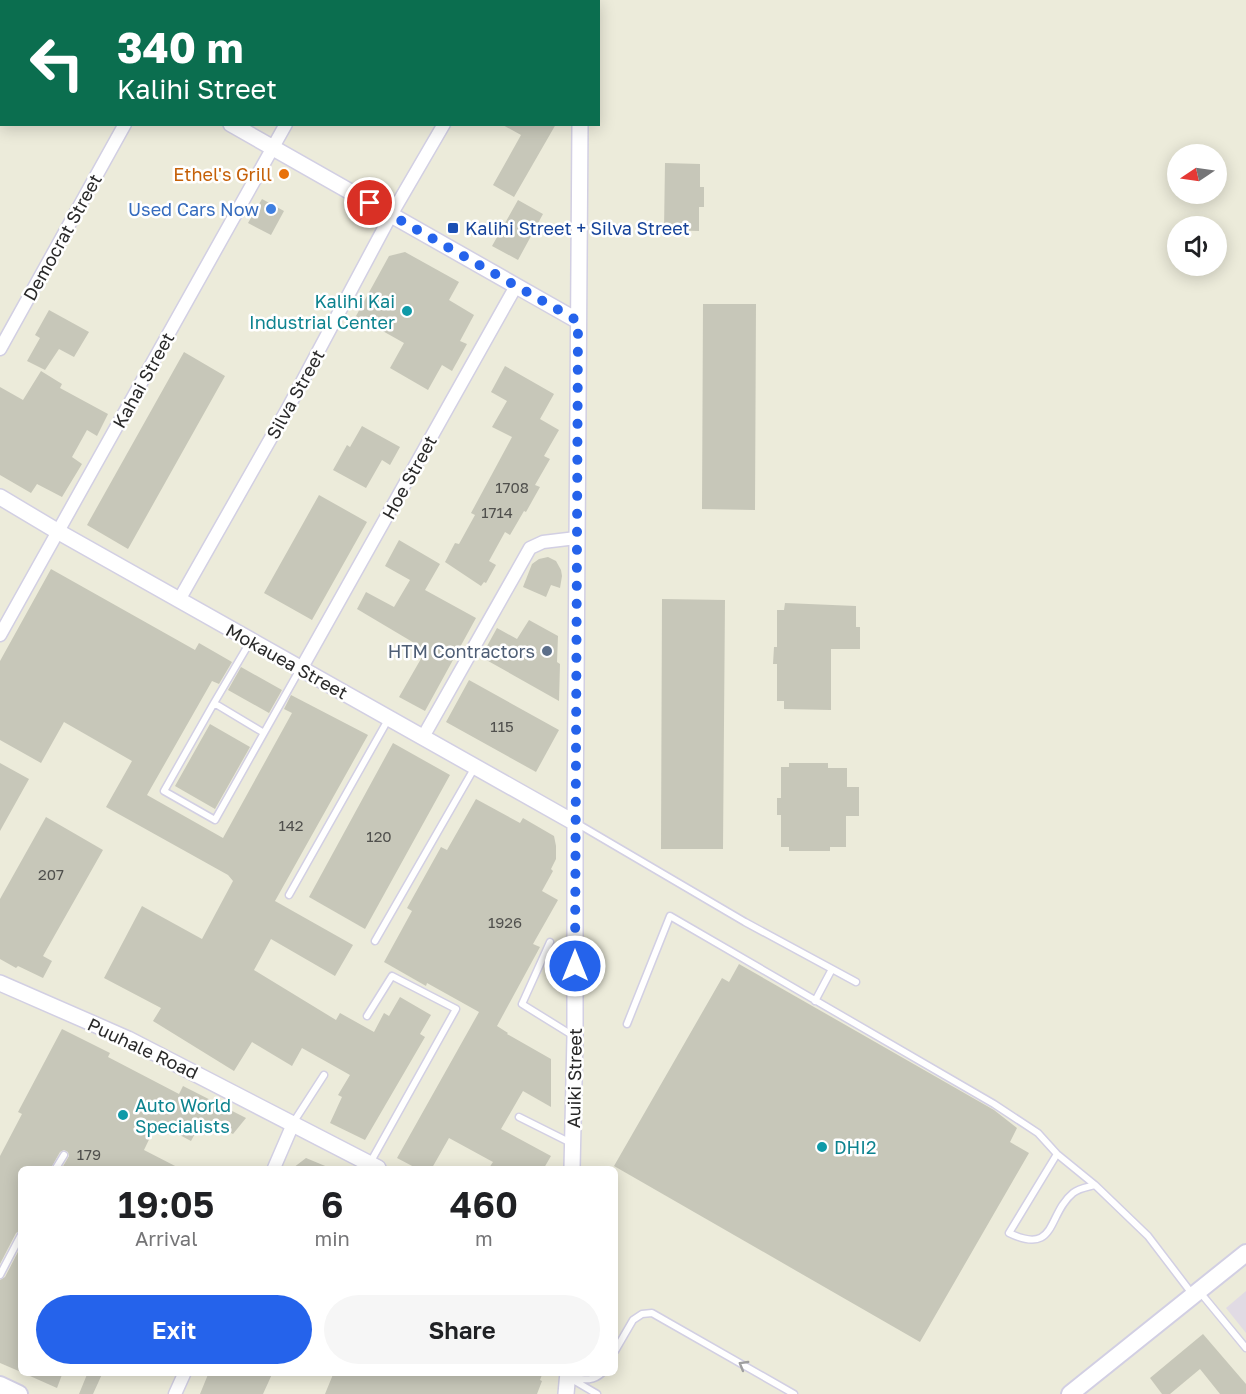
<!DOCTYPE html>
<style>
:root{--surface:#fff;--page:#f6f6f6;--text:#202124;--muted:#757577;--accent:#2563eb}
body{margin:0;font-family:"Golos Text",sans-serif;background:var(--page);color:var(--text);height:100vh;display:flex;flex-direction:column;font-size:22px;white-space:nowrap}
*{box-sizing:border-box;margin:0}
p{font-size:20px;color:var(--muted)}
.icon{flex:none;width:33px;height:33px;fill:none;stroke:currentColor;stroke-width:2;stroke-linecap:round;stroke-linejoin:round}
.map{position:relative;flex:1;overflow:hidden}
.details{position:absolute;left:18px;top:1166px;width:600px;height:210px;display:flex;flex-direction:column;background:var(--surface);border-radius:9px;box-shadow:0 3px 15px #0003}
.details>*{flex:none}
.banner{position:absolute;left:0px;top:0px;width:600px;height:126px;box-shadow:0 3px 15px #0003;background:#0b6e4f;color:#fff;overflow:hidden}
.needle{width:39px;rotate:257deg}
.controls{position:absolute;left:1167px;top:144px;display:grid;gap:12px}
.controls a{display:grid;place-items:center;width:60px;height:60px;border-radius:50%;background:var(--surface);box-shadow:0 3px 15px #0003;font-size:30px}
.pin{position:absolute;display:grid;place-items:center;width:51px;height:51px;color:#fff;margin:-26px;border:3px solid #fff;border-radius:50%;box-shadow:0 2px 6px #0007}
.me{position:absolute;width:66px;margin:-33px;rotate:0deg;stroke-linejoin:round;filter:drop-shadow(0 0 4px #0008)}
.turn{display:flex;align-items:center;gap:21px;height:126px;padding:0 18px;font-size:27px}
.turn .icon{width:78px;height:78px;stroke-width:2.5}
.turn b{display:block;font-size:42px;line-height:51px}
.eta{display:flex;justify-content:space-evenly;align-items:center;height:102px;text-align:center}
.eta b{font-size:36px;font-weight:600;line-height:42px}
.button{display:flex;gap:12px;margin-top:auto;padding:12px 18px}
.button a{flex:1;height:69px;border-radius:36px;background:var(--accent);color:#fff;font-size:24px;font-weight:600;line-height:69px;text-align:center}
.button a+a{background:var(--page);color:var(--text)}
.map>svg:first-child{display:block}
.industrial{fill:#e1dbe4}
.building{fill:#c7c7b9}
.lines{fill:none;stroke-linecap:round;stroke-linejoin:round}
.service-casing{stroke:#d2cfe3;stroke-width:9}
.minor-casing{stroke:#d2cfe3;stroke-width:15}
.tertiary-casing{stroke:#d2cfe3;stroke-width:18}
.secondary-casing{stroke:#d2cfe3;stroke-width:20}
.service{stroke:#fff;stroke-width:6}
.minor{stroke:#fff;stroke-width:12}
.tertiary{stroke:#fff;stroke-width:15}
.secondary{stroke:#fff;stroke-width:16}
.oneway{stroke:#9f9f9f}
.route{stroke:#2563eb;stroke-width:10;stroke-dasharray:0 18}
.food-dot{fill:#e8710a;stroke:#fff;stroke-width:2}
.shop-dot{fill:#3f7fe0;stroke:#fff;stroke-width:2}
.transit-dot{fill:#1a4fb4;stroke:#fff;stroke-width:2}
.culture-dot{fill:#0f9aa8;stroke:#fff;stroke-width:2}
.service-dot{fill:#5c6f8a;stroke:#fff;stroke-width:2}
.labels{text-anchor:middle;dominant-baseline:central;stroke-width:5;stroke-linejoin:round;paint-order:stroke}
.number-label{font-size:15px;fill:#50504d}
.food-label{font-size:18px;fill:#c56008;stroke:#fff;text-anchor:end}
.shop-label{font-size:18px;fill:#366cbe;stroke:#fff;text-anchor:end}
.transit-label{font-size:18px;fill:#164399;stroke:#fff;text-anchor:start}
.street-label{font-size:18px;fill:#292929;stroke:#fff}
.culture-label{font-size:18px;fill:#0d838f;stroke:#fff;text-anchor:start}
.service-label{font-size:18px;fill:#4e5e75;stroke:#fff;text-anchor:end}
</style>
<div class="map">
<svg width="1246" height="1394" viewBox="0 0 1246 1394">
<rect width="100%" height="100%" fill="#ecebda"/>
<path class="industrial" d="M1246,1291v42l-20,-25z"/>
<path class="building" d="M501,124h55l-42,73 -21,-12 28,-50z
M665,163l35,1v23h4v20h-5v24l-35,-1z
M262,199l22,12 -13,24 -23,-12z
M518,200l25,14 -25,46 -26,-14z
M405,252l54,30 -10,18 25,15 -14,26 7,3 -15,27 -10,-6 -14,25 -38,-22 14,-25 -48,-27 33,-60z
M703,304h53l-1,206 -53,-1z
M49,310l40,22 -15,25 -15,-8 -14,21 -18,-9 13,-23 -5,-3z
M184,352l41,24 -97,173 -41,-24z
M505,366l49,28 -14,25 19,11 -15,26 6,3 -15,26 5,2 -14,25 -2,-1 -14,24 -5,-3 -16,29 7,4 -10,18 -2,-1 -3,4 -36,-24 10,-19 4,1 16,-29 -4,-2 41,-76 -20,-10 15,-26 -16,-9z
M41,371l21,13 -2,4 48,26 -11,22 -10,-6 -15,27 10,7 -20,33 -25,-13 -6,9 -31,-18v-88l23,13z
M362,426l38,21 -10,18 -8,-5 -16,28 -33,-18 14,-25 3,2z
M319,495l48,27 -55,98 -48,-27z
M399,540l41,24 -15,26 51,28 -51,93 -26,-14 27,-47 -69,-41 9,-17 28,15 16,-27 -25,-14z
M548,557l8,4 5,9 1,6 -2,12 -9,-3 -5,12 -23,-10 9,-23 7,-5z
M51,569l144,81 4,-7 33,19 -13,22 -7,-3 -65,114 76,43 69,-125 -8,-4 7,-14 77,40 -93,166 78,44 -18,31 -64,-37 -17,31 82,50 4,-7 34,19 10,-19 5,3 11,-19 31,18 -11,19 5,3 -60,103 -35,-17 12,-26 -4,-2 12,-20 -48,-27 -10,18 -40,-24 -18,29 -81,-50 8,-13 -57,-30 38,-72 60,33 31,-58 -5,-6 -122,-68 26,-46 -68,-39 -23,41 -41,-23v-79z
M662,599l63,1 -2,249h-62z
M785,603l71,3v21h4v22h-29v61l-47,-1v-8h-7v-37h-4l1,-17h3v-37h7z
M529,620l29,16 -1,26 3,2 -1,37 -78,-44 16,-29 20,11z
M241,667l41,23 -13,23 -41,-23z
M469,680l90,50 -23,42 -90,-50z
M210,724l40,23 -35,62 -40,-23z
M393,743l57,32 -85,154 -56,-32z
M0,763l29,16 -29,52z
M789,763h39v5h19v19h12v29h-13v31h-16v4h-41v-4h-8v-32h-4v-17h4v-31h8z
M476,799l44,24 3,-5 31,18 2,10v13l-5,10 2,2 -11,20 16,9 -25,44 7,3 -43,79 11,7 -1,1 44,25v48l-28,-16 -22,38 50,27 -7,12h-55l4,-6 -44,-24 -17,30h-16l-19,-10 82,-146 -52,-29 -1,3 -42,-24 28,-51 -5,-3 34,-61 6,3z
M46,817l57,33 -60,106 9,5 -9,17 -25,-12 -2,2 -16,-9v-60z
M739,964l255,146 23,18 -7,14 19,11 -109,189 -306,-176 108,-188 7,4z
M62,1029l48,24 -2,4 71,37 4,-8 63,32 -13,16 -30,-15 -12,22 -34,-18 -13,27 35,18h-117l7,-12 -1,-4 -4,-2 -4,2 -9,16h-30v62l-5,3 -16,31v-108l22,-42 -4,-2z
M306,1158l24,10h-37z
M21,1246v126l-21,-9v-83l5,-3z
M1203,1334l43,50v10h-26l-20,-25 -30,25h-8l-12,-16z
M21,1372h42l-6,16z
M88,1372h15l-10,22h-14z
M209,1372h64l-10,22h-63z
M334,1372h209l-3,8 2,1 -5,13h-212z"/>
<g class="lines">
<g class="service-casing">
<path id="service" d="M214,703l36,-61
M264,733l-50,-30 -50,88 51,29 85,-151
M578,824l167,98 111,60
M289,895l100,-177
M375,941l100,-174
M550,942l-28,62 50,31
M815,1001l17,-32
M367,1016l25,-40 64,33 -86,154
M627,1024l43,-108 324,188 44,29 19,21 38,31 53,51 45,59
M519,1117l54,27
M293,1123l31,-48
M1057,1154l-48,79c48,23 38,-19 64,-40 6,-5 15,-6 22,-8
M56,1168l8,-13
M0,1275l21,-40
M1199,1291l47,57
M615,1351l18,-31 9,-6 10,-1 142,81
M597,1394l-29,-17c14,2 24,6 35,-5"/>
</g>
<g class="minor-casing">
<path id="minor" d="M36,2l1,-2
M193,2l1,-2
M356,2l1,-2
M516,2l1,-2
M0,64l2,-3
M0,349l125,-225
M179,600l109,-192 103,-193 53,-91
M0,635l286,-511
M301,669l215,-383
M423,737l107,-189 13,-6 33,-4
M274,1168l19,-44
M175,1394l10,-22"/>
</g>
<g class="tertiary-casing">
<path id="tertiary" d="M8,0l3,2
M581,2v-2
M231,124l347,197
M0,497l57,34 518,292
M0,983l128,56 250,129
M572,1168l3,-131v-214l5,-699
M566,1394l2,-22"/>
</g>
<g class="secondary-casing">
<path id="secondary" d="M0,1385l19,9
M1070,1394l176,-141"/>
</g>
<use href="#service" class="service"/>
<use href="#minor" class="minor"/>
<use href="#tertiary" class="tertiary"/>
<use href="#secondary" class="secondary"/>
</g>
<defs><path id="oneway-chevron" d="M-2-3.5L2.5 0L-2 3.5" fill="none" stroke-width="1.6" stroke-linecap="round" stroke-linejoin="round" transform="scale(1.5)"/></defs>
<use class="oneway" href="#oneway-chevron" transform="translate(743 1365) rotate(-150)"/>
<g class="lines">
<path class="route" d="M370,203l208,118 -3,645"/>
</g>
<circle class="food-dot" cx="284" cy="174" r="6"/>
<circle class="shop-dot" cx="271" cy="209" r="6"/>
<rect class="transit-dot" x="447" y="222" width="12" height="12" rx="3"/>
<g class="culture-dot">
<circle cx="407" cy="311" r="6"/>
<circle cx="123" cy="1115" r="6"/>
<circle cx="822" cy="1147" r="6"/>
</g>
<circle class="service-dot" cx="547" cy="651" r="6"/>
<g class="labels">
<g class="number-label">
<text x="512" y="487">1708</text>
<text x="497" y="512">1714</text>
<text x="502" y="726">115</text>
<text x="291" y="825">142</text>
<text x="379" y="836">120</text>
<text x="51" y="874">207</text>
<text x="505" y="922">1926</text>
<text x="89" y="1154">179</text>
</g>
<g class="food-label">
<text x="272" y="174">Ethel's Grill</text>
</g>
<g class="shop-label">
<text x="259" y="209">Used Cars Now</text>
</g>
<g class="transit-label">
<text x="465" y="228">Kalihi Street + Silva Street</text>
</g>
<g class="street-label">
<text transform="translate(62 237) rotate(-61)">Democrat Street</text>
<text transform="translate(143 380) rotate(-61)">Kahai Street</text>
<text transform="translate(295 394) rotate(-61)">Silva Street</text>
<text transform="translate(409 477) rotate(-61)">Hoe Street</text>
<text transform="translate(287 661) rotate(29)">Mokauea Street</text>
<text transform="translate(143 1048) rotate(25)">Puuhale Road</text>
<text transform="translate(574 1078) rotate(-89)">Auiki Street</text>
</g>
<g class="culture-label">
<text x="395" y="301" text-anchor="end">Kalihi Kai<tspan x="395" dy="21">Industrial Center</tspan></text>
<text x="135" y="1105">Auto World<tspan x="135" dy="21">Specialists</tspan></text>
<text x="834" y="1147">DHI2</text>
</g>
<g class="service-label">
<text x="535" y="651">HTM Contractors</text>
</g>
</g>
</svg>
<div class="controls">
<a><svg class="needle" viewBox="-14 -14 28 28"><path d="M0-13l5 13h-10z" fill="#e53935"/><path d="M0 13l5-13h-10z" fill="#757577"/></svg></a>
<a><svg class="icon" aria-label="sound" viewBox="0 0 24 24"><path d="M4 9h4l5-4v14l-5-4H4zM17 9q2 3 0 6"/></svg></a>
</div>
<div class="pin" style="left:370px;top:203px;background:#d93025"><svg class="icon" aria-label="arrive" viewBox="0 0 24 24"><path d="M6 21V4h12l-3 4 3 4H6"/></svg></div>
<svg class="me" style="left:575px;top:966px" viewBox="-20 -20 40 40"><circle r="17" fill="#2563eb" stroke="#fff" stroke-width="3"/><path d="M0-11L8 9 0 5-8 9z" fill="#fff"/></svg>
<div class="banner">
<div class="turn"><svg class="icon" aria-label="left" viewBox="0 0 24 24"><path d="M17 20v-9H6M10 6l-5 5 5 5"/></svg><div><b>340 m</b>Kalihi Street</div></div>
</div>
<section class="details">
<div class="eta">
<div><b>19:05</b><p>Arrival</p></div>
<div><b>6</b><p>min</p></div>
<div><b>460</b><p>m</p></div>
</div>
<div class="button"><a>Exit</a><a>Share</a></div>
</section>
</div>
